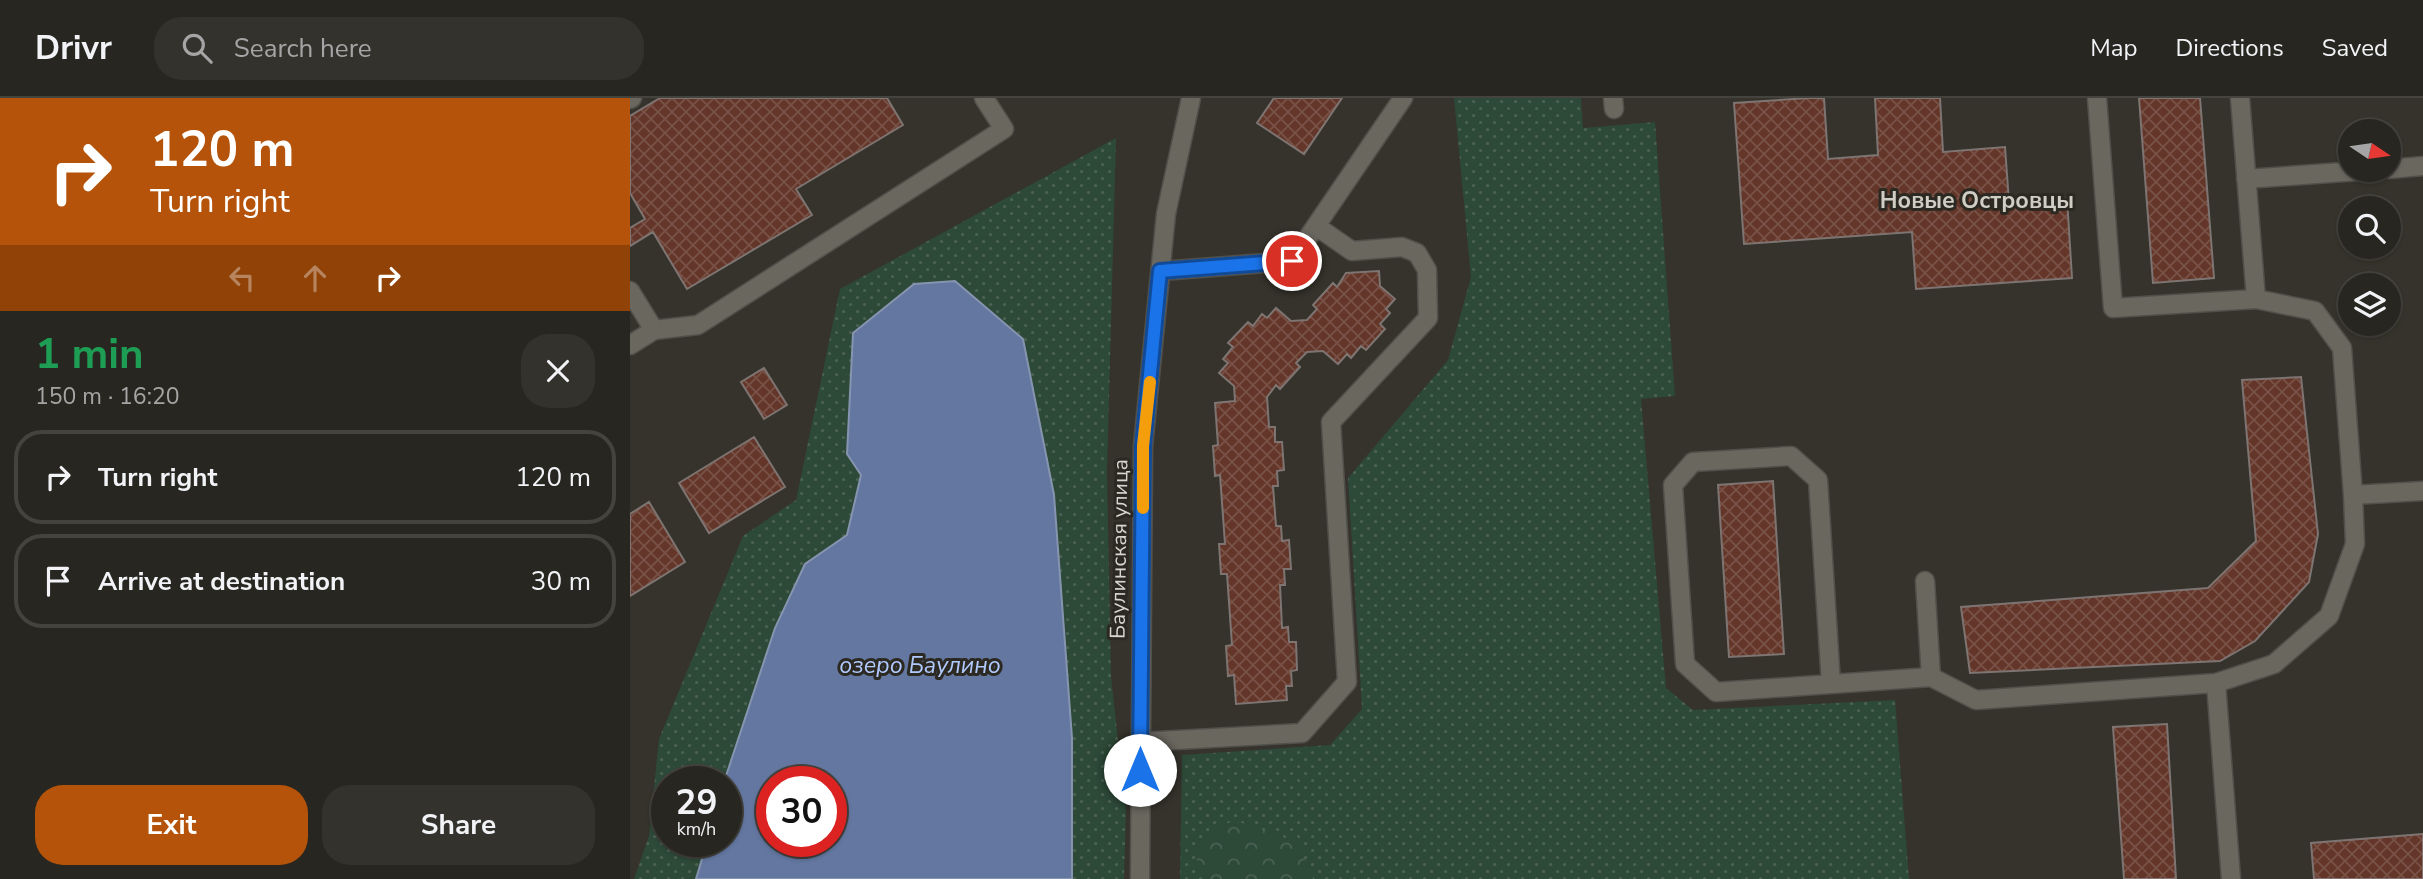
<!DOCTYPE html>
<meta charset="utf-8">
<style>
:root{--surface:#282620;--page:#34322d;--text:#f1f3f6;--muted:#a5a5a5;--line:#44433e;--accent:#b45309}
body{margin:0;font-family:"Nunito Sans",sans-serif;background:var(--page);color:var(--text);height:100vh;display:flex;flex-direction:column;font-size:26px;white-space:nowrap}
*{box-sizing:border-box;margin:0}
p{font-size:23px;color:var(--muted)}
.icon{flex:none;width:38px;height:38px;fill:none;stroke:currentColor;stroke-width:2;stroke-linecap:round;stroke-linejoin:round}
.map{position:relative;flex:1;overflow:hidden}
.panel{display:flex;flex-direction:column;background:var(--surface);width:630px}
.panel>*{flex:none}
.guide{background:#b45309;color:#fff;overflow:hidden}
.needle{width:46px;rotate:103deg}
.fabs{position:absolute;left:1708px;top:21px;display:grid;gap:14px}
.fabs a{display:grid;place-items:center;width:63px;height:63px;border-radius:50%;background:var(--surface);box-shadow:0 2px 5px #0004,0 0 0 2px var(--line);font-size:35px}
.speed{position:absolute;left:21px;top:668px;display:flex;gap:14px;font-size:35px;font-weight:700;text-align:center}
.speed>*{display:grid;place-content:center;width:91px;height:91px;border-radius:50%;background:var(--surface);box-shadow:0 2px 5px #0004,0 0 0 2px var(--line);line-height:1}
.speed small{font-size:18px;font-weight:400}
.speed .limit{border:10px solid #d22;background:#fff;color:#111}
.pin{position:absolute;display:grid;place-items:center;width:60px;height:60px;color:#fff;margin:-30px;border:4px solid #fff;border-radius:50%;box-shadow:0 2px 7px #0007}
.me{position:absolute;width:77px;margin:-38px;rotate:0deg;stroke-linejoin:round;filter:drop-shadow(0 0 5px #0008)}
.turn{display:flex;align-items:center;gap:24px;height:147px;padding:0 35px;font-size:32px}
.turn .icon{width:91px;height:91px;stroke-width:2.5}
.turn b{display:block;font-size:49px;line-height:60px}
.lanes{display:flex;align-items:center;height:66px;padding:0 35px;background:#0003;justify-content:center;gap:35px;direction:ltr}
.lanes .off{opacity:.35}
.round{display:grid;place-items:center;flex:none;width:74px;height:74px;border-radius:28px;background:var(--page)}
.head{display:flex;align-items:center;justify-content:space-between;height:119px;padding:0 35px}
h1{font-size:42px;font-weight:700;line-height:52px;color:#1e9e55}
.primary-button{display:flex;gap:14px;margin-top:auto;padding:14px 35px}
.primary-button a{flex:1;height:80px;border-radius:28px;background:var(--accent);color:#fff;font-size:28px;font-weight:700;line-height:80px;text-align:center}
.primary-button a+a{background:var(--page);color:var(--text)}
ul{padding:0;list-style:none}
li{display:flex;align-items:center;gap:21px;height:94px;margin:0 14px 10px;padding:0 21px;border:4px solid var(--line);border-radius:28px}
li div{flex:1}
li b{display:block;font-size:26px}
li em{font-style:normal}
header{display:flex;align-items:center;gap:42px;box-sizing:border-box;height:98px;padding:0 35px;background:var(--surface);border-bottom:2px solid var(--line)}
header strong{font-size:33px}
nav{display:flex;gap:38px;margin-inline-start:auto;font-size:24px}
.search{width:490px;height:63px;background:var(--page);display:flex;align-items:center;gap:18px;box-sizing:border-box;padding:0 24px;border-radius:28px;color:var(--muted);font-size:26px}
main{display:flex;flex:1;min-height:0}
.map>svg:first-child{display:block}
.green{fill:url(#green-dots);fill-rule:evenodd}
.forest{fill:url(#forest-crowns)}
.water{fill:#6377a0;stroke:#8694af;stroke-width:2;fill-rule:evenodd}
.building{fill:url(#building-cross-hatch);stroke:#7e7471;stroke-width:2}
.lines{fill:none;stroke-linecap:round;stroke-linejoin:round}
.minor-casing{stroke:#504f49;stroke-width:21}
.minor{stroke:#6a675f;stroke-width:18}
.route-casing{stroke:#114b97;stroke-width:18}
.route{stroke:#1a73e8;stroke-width:12}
.slow{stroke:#f59e0b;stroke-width:12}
.labels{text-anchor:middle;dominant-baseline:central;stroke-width:6;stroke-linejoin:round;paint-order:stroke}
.street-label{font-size:21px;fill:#d7d6d1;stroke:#2b2921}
.neighbourhood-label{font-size:23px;font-weight:bold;fill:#d0cdc4;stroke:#2b2921}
.water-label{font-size:23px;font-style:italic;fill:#b1cafe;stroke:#2b2921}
</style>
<header>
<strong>Drivr</strong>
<div class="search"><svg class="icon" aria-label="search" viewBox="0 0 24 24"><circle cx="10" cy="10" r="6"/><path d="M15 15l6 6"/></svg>Search here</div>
<nav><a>Map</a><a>Directions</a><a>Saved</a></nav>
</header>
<main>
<section class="panel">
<div class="guide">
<div class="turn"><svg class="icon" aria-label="right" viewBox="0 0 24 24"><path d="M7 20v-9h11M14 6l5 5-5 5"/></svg><div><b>120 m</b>Turn right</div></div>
<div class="lanes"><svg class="icon off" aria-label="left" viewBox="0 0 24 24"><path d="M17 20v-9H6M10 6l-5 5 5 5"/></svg><svg class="icon off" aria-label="ahead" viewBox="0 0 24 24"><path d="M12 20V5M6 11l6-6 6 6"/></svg><svg class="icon" aria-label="right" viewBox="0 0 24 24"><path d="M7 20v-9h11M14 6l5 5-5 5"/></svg></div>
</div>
<div class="head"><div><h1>1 min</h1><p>150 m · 16:20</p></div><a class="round"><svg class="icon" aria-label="close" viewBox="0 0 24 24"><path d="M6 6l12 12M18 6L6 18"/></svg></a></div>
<ul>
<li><svg class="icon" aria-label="right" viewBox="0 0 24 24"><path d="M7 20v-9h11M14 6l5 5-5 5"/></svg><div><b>Turn right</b></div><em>120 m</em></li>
<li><svg class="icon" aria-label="arrive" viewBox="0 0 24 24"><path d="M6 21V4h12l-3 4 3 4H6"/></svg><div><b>Arrive at destination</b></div><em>30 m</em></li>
</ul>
<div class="primary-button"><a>Exit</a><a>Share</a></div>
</section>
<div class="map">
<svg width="1793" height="781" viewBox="0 0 1793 781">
<defs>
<pattern id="green-dots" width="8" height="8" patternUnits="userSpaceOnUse" patternTransform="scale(1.75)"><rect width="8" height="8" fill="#2d4937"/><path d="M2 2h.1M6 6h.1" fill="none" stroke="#4b6253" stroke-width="1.8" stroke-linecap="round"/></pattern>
<pattern id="forest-crowns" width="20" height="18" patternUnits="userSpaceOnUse" patternTransform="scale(1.75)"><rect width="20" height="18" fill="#2d4937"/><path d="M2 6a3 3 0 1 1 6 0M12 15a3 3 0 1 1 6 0" fill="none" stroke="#4b6253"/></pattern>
<pattern id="building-cross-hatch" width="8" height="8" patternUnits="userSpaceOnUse" patternTransform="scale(1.75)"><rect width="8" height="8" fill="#633629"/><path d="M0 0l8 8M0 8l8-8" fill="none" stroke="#795247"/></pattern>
</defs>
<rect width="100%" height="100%" fill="#35332b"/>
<path class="green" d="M824,0h127l2,30 72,-6 20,274 -34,3 25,289 27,22 202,-10 14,179h-729l2,-124 148,-10 32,-36 -14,-231 100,-118 23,-83z
M486,40l-9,334 4,204 15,137 -2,66h-490l15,-43 10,-97 84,-203 53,-36 44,-211zM37,684h59v60h-59zM142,684h59v60h-59z"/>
<path class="forest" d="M597,725h15l56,20 15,36h-110c-2,-5 -6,-12 -6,-17 -2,-18 16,-32 30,-39z"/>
<path class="water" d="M325,183l68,58 31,156 18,243v141h-376l11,-37h19v-60h-2l51,-154 30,-64 42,-29 14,-60 -14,-21 6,-121 61,-49zM142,684h59v60h-59z"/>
<path class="building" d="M30,0h227l16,27 -107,64 16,26 -125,74 -34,-57 -23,14v-18l15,-9 -15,-26v-77z
M644,0h68l-38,56 -47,-31z
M1179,0h15l4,61 50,-4 -3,-57h65l3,54 62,-5 4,55 58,-4 5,80 -156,11 -4,-57 -168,12 -10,-141z
M1509,0h61l14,180 -61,5z
M749,173l1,15 15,13 -9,10 4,4 -10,11 5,5 -19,21 -5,-4 -10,12 -4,-4 -9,10 -15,-13 -16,1 -11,11 4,4 -20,22 -4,-4 -9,12 2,30h6v15h7l2,28 -7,1 1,15h-5l3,40h5l1,15 7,-1 2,29h-7l1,16h-5l2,43 6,-1 1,15h7l1,28 -6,1 1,15h-6l1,14 -51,4 -2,-29 -6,1 -2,-30 6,-1 -5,-71h-6l-2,-30h6l-5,-69 -5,1 -2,-30 5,-1 -3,-42 20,-2 -1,-15 -15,-13 9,-10 -5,-4 10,-12 -5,-4 20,-21 5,4 9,-12 5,4 9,-10 15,13 16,-1 10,-11 -4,-4 20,-22 4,4 9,-14z
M134,270l23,37 -23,14 -23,-37z
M1671,279l17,157 -9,48 -54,59 -35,20 -250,12 -9,-66 247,-19 48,-47 -14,-161z
M124,339l31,50 -76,46 -30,-50z
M1143,383l11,173 -55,3 -11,-172z
M19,404l36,60 -55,34v-82z
M1537,626l9,155h-52l-11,-152z
M1793,736v45h-109l-3,-36z"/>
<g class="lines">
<g class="minor-casing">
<path id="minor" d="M983,0l1,11
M1467,0l16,210 143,-9
M1610,0l16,201 59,12 27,37 11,147
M0,1l2,-1
M1759,71l34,-3
M1616,81l126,-9
M531,173l131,-10 111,-163
M0,193l24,39
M0,247l24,-15 44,-5 306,-196 -20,-31
M1301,579l45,23 240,-17
M1201,586l-13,-204 -27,-24 -98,6 -20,23 12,179 31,28 215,-15 -6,-96
M510,644l162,-9 45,-51 -16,-260 97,-104 -1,-48 -10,-17 -15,-6 -50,4 -36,-25
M510,781l3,-433 23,-232 25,-116
M1601,781l-15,-196 58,-19 55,-48 26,-72 -2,-49 70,-4"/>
</g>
<use href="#minor" class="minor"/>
</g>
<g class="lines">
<g class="route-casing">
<path id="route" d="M510,672l3,-324 17,-175 132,-10"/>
</g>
<use href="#route" class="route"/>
<path class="slow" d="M513,410v-62l7,-64"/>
</g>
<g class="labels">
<g class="street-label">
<text transform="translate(489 451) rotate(-89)">Баулинская улица</text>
</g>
<g class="neighbourhood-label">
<text x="1347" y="102">Новые Островцы</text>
</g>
<g class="water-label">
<text x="290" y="567">озеро Баулино</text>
</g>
</g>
</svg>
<div class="fabs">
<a><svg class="needle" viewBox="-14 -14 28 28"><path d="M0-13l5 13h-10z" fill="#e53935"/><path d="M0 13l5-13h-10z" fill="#a5a5a5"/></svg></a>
<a><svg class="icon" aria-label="search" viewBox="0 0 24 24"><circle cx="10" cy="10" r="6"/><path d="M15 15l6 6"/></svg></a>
<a><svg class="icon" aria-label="layers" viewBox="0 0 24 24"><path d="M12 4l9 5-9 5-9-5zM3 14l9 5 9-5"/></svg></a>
</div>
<div class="speed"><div>29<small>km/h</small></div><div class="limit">30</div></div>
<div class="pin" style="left:662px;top:163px;background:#d93025"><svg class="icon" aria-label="arrive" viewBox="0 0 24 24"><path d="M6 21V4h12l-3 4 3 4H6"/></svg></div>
<svg class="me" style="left:510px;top:672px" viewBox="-20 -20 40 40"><circle r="19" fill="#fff"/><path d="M0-13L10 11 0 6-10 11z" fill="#1a73e8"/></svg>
</div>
</main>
